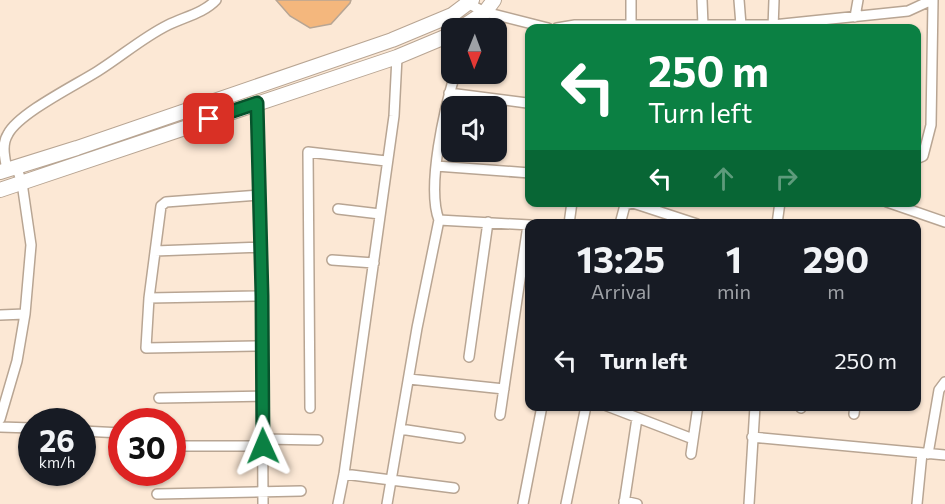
<!DOCTYPE html>
<style>
:root{--surface:#171b24;--page:#20242c;--text:#f1f3f6;--muted:#9ea1a6}
body{margin:0;font-family:Commissioner,sans-serif;background:var(--page);color:var(--text);height:100vh;display:flex;flex-direction:column;font-size:22px;white-space:nowrap}
*{box-sizing:border-box;margin:0}
p{font-size:20px;color:var(--muted)}
.icon{flex:none;width:33px;height:33px;fill:none;stroke:currentColor;stroke-width:2;stroke-linecap:round;stroke-linejoin:round}
.map{position:relative;flex:1;overflow:hidden}
.panel{position:absolute;left:525px;top:219px;width:396px;height:192px;display:flex;flex-direction:column;background:var(--surface);border-radius:12px;box-shadow:0 2px 4px #0004}
.panel>*{flex:none}
.banner{position:absolute;left:525px;top:24px;width:396px;height:183px;border-radius:12px;box-shadow:0 2px 4px #0004;background:#0b8043;color:#fff;overflow:hidden}
.needle{width:39px;rotate:181deg}
.fabs{position:absolute;left:441px;top:18px;display:grid;gap:12px}
.fabs a{display:grid;place-items:center;width:66px;height:66px;border-radius:12px;background:var(--surface);box-shadow:0 2px 4px #0004;font-size:30px}
.speed{position:absolute;left:18px;top:408px;display:flex;gap:12px;font-size:30px;font-weight:700;text-align:center}
.speed>*{display:grid;place-content:center;width:78px;height:78px;border-radius:50%;background:var(--surface);box-shadow:0 2px 4px #0004;line-height:1}
.speed small{font-size:15px;font-weight:400}
.speed .limit{border:9px solid #d22;background:#fff;color:#111}
.pin{position:absolute;display:grid;place-items:center;width:51px;height:51px;color:#fff;margin:-26px;border-radius:12px;box-shadow:0 3px 9px #0006}
.me{position:absolute;width:66px;margin:-33px;rotate:359deg;stroke-linejoin:round;filter:drop-shadow(0 0 4px #0008)}
.turn{display:flex;align-items:center;gap:21px;height:126px;padding:0 24px;font-size:27px}
.turn .icon{width:78px;height:78px;stroke-width:2.5}
.turn b{display:block;font-size:42px;line-height:51px}
.lanes{display:flex;align-items:center;height:57px;padding:0 24px;background:#0003;justify-content:center;gap:30px;direction:ltr}
.lanes .off{opacity:.35}
.eta{display:flex;justify-content:space-evenly;align-items:center;height:102px;text-align:center}
.eta b{font-size:36px;font-weight:700;line-height:42px}
ul{padding:0;list-style:none}
li{display:flex;align-items:center;gap:18px;height:78px;padding:0 24px}
li div{flex:1}
li b{display:block;font-size:22px}
li em{font-style:normal}
.map>svg:first-child{display:block}
.building{fill:#f4b77d;stroke:#b8a593;stroke-width:1.5}
.lines{fill:none;stroke-linecap:round;stroke-linejoin:round}
.minor-casing{stroke:#b8a593;stroke-width:12}
.highway-casing{stroke:#b8a593;stroke-width:16}
.minor{stroke:#fff;stroke-width:9}
.highway{stroke:#fff;stroke-width:14}
.route-casing{stroke:#07532c;stroke-width:15}
.route{stroke:#0b8043;stroke-width:10}
</style>
<div class="map">
<svg width="945" height="504" viewBox="0 0 945 504">
<rect width="100%" height="100%" fill="#fce8d5"/>
<path class="building" d="M276,0h75l-1,3 -19,21 -21,4 -20,-12z"/>
<g class="lines">
<g class="minor-casing">
<path id="minor" d="M631,0v25
M702,0l1,25
M739,0l2,25
M469,4l16,8 63,16
M855,17l3,-17
M557,28l18,-3h198l135,-14 24,-11
M773,28l1,-28
M455,74c-10,33 -29,113 -16,146l91,5
M449,93l78,10
M257,103l5,193 1,208
M916,159l7,-3 8,-31 2,-125
M436,166l94,7
M7,170c-2,-12 -6,-25 1,-36 11,-21 68,-49 90,-63 24,-15 44,-33 70,-46 16,-8 36,-12 48,-25
M259,195l-93,7 -5,4 -12,92 -3,50 116,-2
M887,202l58,20
M338,209l42,5
M569,224l3,-22
M620,224l5,-19 8,-2 64,21
M777,224l3,-22
M155,251l106,-4
M332,260l42,3
M149,298l113,-2
M0,315l25,-1 6,-69 -9,-62 -6,-17
M469,357l19,-135
M409,379l95,10
M159,398l104,-2
M607,406l86,33
M310,408l-2,-256 78,9
M801,408l1,-2
M854,414l1,-8
M500,415l28,-190
M0,419l17,-58 8,-47
M0,427l32,1
M400,429l60,9
M82,431l40,2
M752,437l193,18
M263,439l55,1
M172,446h91
M691,454l7,-48
M928,454l11,-64 6,-8
M344,474l110,14
M157,494l144,-3
M624,501l13,3
M338,504l6,-30 50,-358 3,-59
M387,504l30,-176 22,-108
M523,504l19,-98
M566,504l20,-98
M624,504l13,-86
M749,504l6,-98
M917,504l5,-51"/>
</g>
<g class="highway-casing">
<path id="highway" d="M461,28l24,-16 9,-12
M0,172l77,-24 315,-108 60,-25 20,-15
M0,190l397,-133 55,-23"/>
</g>
<use href="#minor" class="minor"/>
<use href="#highway" class="highway"/>
</g>
<g class="lines">
<g class="route-casing">
<path id="route" d="M209,119l48,-16 5,193 1,150"/>
</g>
<use href="#route" class="route"/>
</g>
</svg>
<div class="fabs">
<a><svg class="needle" viewBox="-14 -14 28 28"><path d="M0-13l5 13h-10z" fill="#e53935"/><path d="M0 13l5-13h-10z" fill="#9ea1a6"/></svg></a>
<a><svg class="icon" aria-label="sound" viewBox="0 0 24 24"><path d="M4 9h4l5-4v14l-5-4H4zM17 9q2 3 0 6"/></svg></a>
</div>
<div class="speed"><div>26<small>km/h</small></div><div class="limit">30</div></div>
<div class="pin" style="left:209px;top:119px;background:#d93025"><svg class="icon" aria-label="arrive" viewBox="0 0 24 24"><path d="M6 21V4h12l-3 4 3 4H6"/></svg></div>
<svg class="me" style="left:263px;top:446px" viewBox="-20 -20 40 40"><path d="M0-17L14 15 0 8-14 15z" fill="#0b8043" stroke="#fff" stroke-width="4"/></svg>
<div class="banner">
<div class="turn"><svg class="icon" aria-label="left" viewBox="0 0 24 24"><path d="M17 20v-9H6M10 6l-5 5 5 5"/></svg><div><b>250 m</b>Turn left</div></div>
<div class="lanes"><svg class="icon" aria-label="left" viewBox="0 0 24 24"><path d="M17 20v-9H6M10 6l-5 5 5 5"/></svg><svg class="icon off" aria-label="ahead" viewBox="0 0 24 24"><path d="M12 20V5M6 11l6-6 6 6"/></svg><svg class="icon off" aria-label="right" viewBox="0 0 24 24"><path d="M7 20v-9h11M14 6l5 5-5 5"/></svg></div>
</div>
<section class="panel">
<div class="eta">
<div><b>13:25</b><p>Arrival</p></div>
<div><b>1</b><p>min</p></div>
<div><b>290</b><p>m</p></div>
</div>
<ul>
<li><svg class="icon" aria-label="left" viewBox="0 0 24 24"><path d="M17 20v-9H6M10 6l-5 5 5 5"/></svg><div><b>Turn left</b></div><em>250 m</em></li>
</ul>
</section>
</div>
